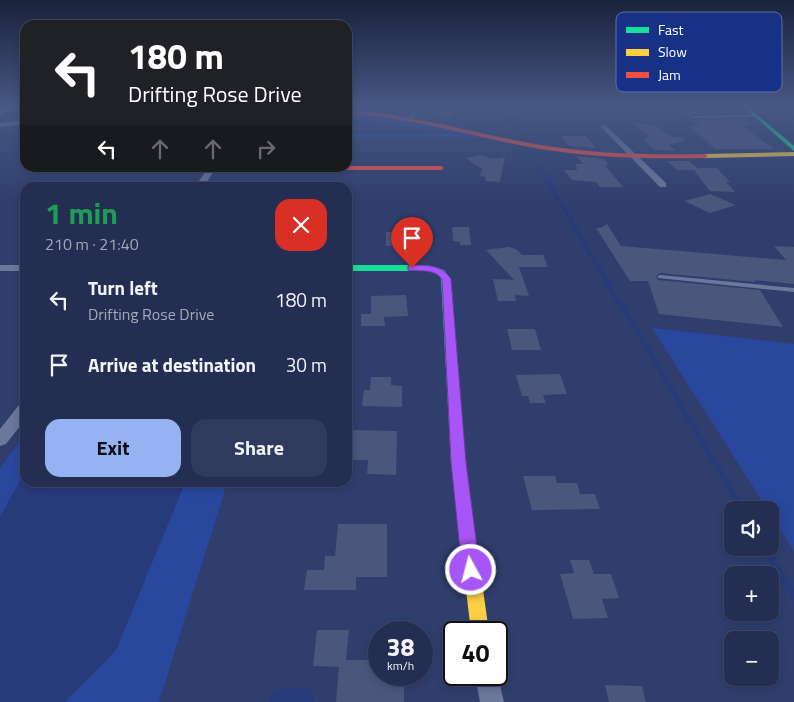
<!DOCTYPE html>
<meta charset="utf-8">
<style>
:root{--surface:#232e52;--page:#2f3a5c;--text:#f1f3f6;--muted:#a3a8b8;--line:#404a69;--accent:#95b2f1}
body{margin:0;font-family:"Titillium Web",sans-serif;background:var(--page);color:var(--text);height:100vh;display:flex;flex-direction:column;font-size:19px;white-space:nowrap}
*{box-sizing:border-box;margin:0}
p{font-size:16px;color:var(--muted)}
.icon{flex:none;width:28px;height:28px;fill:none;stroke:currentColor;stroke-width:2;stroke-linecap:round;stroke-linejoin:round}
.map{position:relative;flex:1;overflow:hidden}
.sheet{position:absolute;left:20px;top:182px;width:332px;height:305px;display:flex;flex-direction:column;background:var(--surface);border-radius:15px;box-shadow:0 2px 8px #0003,0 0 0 1px var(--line)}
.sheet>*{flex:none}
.guide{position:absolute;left:20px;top:20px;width:332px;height:152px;border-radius:15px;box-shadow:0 2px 8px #0003,0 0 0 1px var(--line);background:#202124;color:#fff;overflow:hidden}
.controls{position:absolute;left:724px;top:501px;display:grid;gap:10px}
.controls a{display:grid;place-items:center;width:55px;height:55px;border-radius:10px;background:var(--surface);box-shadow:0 2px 8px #0003,0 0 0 1px var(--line);font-size:25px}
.speed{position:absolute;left:368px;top:621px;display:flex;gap:10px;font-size:25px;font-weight:700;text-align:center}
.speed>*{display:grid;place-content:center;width:65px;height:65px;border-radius:50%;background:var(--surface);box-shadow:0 2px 8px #0003,0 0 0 1px var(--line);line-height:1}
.speed small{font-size:12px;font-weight:400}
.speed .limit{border:2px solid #111;border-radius:8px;background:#fff;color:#111}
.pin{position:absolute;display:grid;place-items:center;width:42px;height:42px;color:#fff;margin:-51px -21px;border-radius:50% 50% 50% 0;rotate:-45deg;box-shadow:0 0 5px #0007}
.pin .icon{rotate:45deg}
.me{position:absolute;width:55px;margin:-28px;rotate:353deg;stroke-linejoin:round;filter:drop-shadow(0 0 4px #0008)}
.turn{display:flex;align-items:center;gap:18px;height:105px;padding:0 25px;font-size:22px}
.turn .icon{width:65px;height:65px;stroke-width:2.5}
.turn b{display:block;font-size:35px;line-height:42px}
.lanes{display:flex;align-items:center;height:48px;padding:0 25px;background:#0003;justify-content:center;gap:25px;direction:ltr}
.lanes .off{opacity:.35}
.round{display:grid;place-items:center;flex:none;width:52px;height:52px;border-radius:15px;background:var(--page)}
.headline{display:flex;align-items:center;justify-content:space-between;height:85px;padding:0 25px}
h1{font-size:30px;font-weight:700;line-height:38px;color:#1e9e55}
.primary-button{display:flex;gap:10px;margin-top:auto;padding:10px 25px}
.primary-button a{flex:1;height:58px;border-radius:15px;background:var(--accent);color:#111;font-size:20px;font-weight:700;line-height:58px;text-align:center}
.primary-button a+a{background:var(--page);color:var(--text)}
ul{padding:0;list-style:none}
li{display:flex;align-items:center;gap:15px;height:65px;padding:0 25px}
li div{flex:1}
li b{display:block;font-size:19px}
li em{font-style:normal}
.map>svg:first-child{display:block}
.green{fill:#29479d}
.water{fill:#273a7a}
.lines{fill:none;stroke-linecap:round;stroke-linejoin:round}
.stream-far5{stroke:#273a7a;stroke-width:2}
.stream-far4{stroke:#273a7a;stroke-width:2.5}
.stream-far3{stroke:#273a7a;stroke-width:4}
.stream-far2{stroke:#273a7a;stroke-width:4.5}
.stream-far1{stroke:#273a7a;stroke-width:5.5}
.stream{stroke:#273a7a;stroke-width:7}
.building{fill:#4a567c}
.lane{fill:#6b779b;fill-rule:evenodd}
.street{fill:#6b779b;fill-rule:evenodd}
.fast{fill:#16e098;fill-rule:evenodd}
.slow{fill:#ffcf43;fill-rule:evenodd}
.jam{fill:#f24e42;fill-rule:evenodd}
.route{fill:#a855f7;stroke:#6d37a1}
.key{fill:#163186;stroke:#5c6faa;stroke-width:1}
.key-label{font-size:14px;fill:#fff}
</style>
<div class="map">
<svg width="794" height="702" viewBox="0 0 794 702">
<rect width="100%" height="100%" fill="#2f3e6d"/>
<path class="green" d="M348,113l55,4 82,21h-137z
M652,328l142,16v207l-24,-37v-4h-2z
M25,434v48l202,1 -68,219h-159v-234z"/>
<path class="water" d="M348,119l100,13 -1,2h-99z
M25,472v10l160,1 -69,167 -51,52h-65v-185z
M306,686l4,3 4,13h-45l3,-9 8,-5 12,1z"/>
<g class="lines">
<path class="stream-far5" d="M502,106l21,33
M529,150l5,8"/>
<path class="stream-far4" d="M533,156l39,66"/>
<path class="stream-far3" d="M571,221l49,83"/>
<path class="stream-far2" d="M620,302l62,105"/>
<path class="stream-far1" d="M681,406l62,104"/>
<path class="stream" d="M765,548l29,48"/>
</g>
<path class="building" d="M443,106h19l-13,13 -17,-2z
M676,109h49l7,5h-39l-4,4 4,2 48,-1 10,6h-10l33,24h-59l-25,-22h11z
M633,123l22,2 16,12h13v4l-15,4 7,6 -21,-1 -11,-9 3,-1 -3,-2 6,-1z
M562,136h24l10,12 -27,-2z
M481,155l11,4 13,-2 -5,25 -15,-1 1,-4 -6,-1 2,-7 -16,-11z
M577,156l27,3 5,6h-4l18,22h-23l-4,-5 -24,-2 -8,-10h13l-1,-6h7z
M667,161h22l9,7h19l13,14h-4l9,10 -25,-1 -16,-21h-17z
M710,194l26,11 -26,8 -26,-12z
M607,224l14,22 165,14 -12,-14 20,1v37l-40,-4 2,2 -96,-9 -4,3 2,4 102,10 23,37 -124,-13 -11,-33h-18l-34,-53h5z
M452,227h17l2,18h-11v-3l-7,-1z
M386,232h24l1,13 -25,1z
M508,247l8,2 6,6h21l5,12h-29l10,29 -14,-1 1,6h-18l-5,-22 21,1 -28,-30z
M406,295l2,21 -24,1 1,9h-24v-12h10v-18z
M507,329h28l6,21h-29z
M560,374l7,20 -24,1 3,8h-16l-2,-7h-6l-6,-21z
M371,377h20v8l11,1v21l-40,-1 2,-16h6z
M348,430l49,1 -1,44 -29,-1 1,-14h-18l2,-18h-4z
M523,476h32l2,7h20l3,11h15l5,15 -68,1z
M338,524h49v53h-31v13h-52l3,-20h17l1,-14h10z
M570,560h19l5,14h17l8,24 -17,1 6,19 -35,1 -13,-45 14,-1z
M317,630h32l-3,30h33v15h25v27h-68l3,-35 -26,-1z
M605,685l37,1 4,16h-37z"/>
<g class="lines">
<path class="lane" d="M756,115l1,2 -64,1 -2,-1 2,-1z
M660,275l134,13v4l-136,-14v-2z"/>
<path class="street" d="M10,106h8l-18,10v-5z
M417,106h6l-11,13h-4l-1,-1z
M25,120v4l-25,3v-4z
M601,125h4l61,58v4h-6l-59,-60z
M208,168h8l-13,20h-9z
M0,265h25v6h-25z
M25,403v17l-19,24 -6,2v-17l19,-24z
M496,668l8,34h-24l-5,-27h21z"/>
<path class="fast" d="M742,106h5l47,40v5z
M348,265h79l17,5 7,9 12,147 -2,3 -5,2 -5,-2 -2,-3 -8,-147 -3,-5 -11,-3h-79z"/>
<path class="slow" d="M794,152v4l-89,2 -3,-2 3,-2z
M91,168h224l-3,2 -219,1 -3,-2z
M456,421l5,2 2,3 2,37 24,169h-18l-20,-169 -2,-37 2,-3z"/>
<path class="jam" d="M348,110c64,4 124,23 187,34 56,10 113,11 170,10l3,2 -3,2c-57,1 -114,0 -170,-10 -63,-11 -123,-31 -187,-34z
M348,166h93l3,2 -3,2h-129l-3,-2h39z"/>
</g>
<linearGradient id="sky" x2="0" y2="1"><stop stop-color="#1a223c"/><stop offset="0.52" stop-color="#475884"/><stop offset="1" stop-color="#475884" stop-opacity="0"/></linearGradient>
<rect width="794" height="204" fill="url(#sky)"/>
<path class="route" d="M412,265c16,1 29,-1 39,14l15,183 14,108 -3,6 -6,2 -6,-2 -3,-6 -11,-108 -9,-183c-9,-11 -22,-7 -34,-9v-4z"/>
<rect x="616" y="12" width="166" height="80" rx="8" class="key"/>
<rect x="626" y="27" width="23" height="6" fill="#16e098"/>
<rect x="626" y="49" width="23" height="7" fill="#ffcf43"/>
<rect x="626" y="72" width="23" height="6" fill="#f24e42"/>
<g class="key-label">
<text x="658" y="35">Fast</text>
<text x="658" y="57">Slow</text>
<text x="658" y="80">Jam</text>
</g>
</svg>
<div class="controls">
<a><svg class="icon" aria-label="sound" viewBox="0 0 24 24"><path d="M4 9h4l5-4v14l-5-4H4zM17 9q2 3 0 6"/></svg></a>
<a>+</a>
<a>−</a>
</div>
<div class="speed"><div>38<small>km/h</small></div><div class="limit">40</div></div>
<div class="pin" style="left:412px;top:268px;background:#d93025"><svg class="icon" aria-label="arrive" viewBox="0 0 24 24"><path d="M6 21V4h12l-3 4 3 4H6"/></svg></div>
<svg class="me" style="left:471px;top:570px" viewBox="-20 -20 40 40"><circle r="17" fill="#a855f7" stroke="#fff" stroke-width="3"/><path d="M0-11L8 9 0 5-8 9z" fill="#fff"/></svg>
<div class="guide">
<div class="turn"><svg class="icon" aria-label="left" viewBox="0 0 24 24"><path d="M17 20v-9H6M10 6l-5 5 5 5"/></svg><div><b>180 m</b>Drifting Rose Drive</div></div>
<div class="lanes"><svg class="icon" aria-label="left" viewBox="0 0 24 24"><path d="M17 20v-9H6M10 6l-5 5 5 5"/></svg><svg class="icon off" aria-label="ahead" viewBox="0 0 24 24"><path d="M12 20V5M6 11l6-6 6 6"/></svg><svg class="icon off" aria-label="ahead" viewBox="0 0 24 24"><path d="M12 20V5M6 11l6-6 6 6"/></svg><svg class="icon off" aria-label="right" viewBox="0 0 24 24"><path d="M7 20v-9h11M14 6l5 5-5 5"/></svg></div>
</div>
<section class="sheet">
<div class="headline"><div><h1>1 min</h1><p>210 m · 21:40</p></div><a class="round" style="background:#d93025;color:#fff"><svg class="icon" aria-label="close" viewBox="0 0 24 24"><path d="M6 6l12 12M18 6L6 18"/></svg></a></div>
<ul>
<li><svg class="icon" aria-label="left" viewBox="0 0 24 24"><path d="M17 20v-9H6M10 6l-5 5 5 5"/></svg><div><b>Turn left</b><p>Drifting Rose Drive</p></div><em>180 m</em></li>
<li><svg class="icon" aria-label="arrive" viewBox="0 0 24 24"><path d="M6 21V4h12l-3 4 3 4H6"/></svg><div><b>Arrive at destination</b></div><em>30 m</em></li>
</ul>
<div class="primary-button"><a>Exit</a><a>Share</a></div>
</section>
</div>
